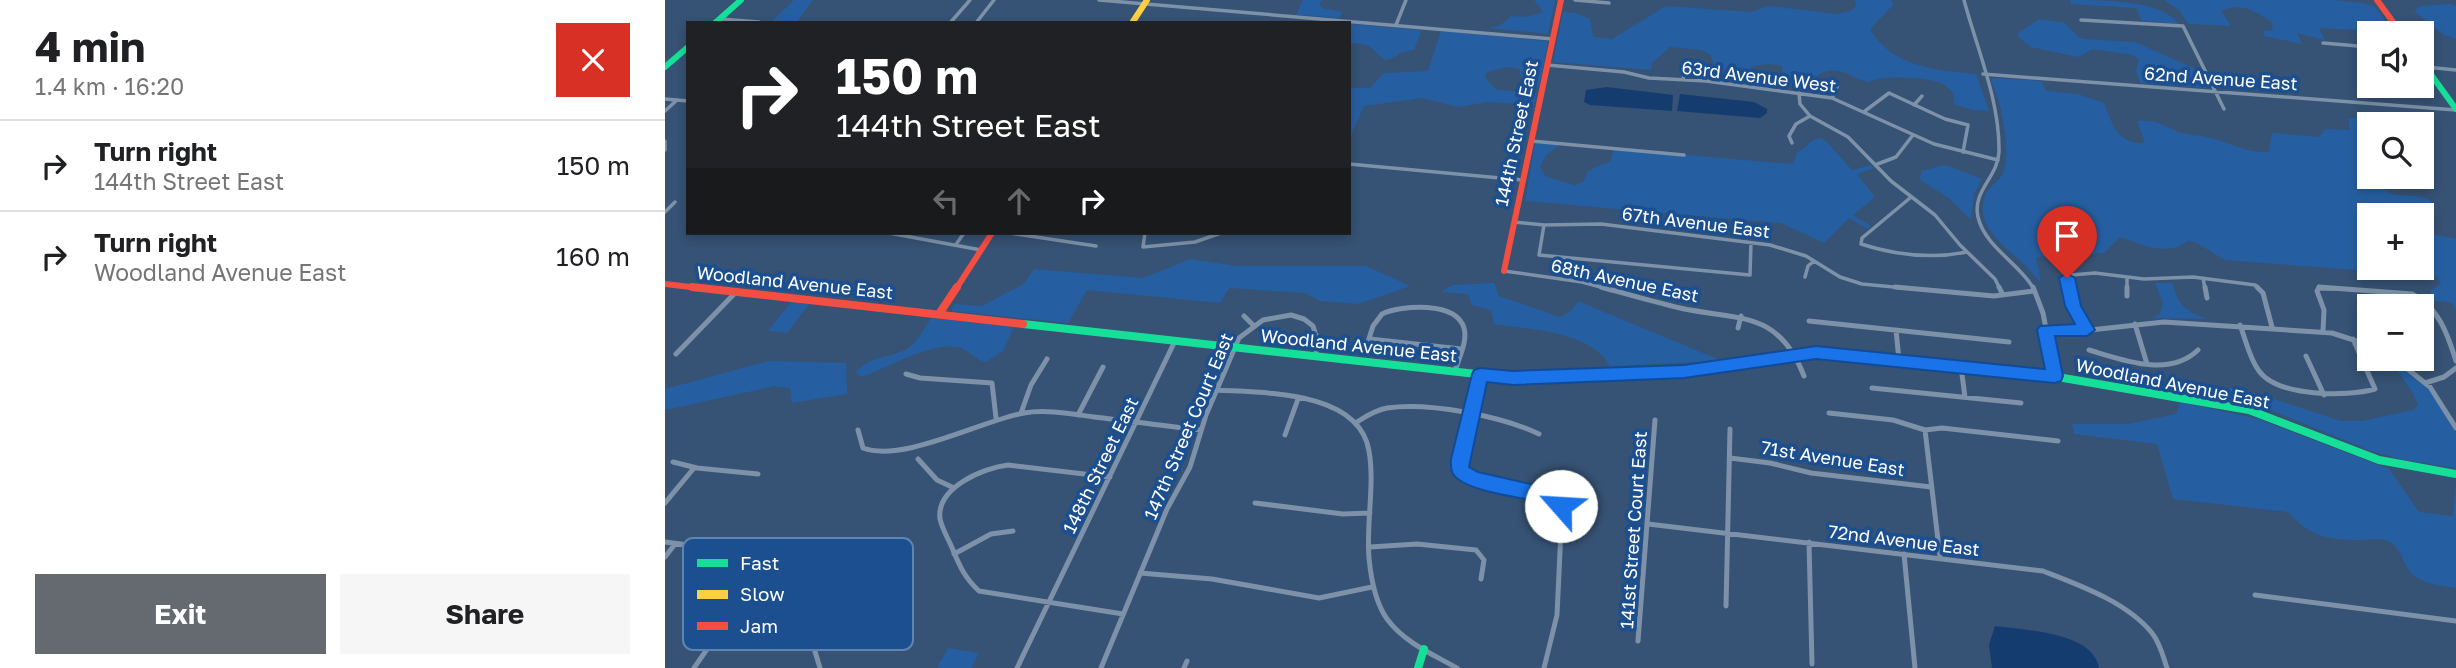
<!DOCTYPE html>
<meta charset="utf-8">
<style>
:root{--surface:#fff;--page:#f6f6f6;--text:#202124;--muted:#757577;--line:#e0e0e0;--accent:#656970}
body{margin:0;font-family:"Golos Text",sans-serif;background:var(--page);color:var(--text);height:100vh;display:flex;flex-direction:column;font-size:26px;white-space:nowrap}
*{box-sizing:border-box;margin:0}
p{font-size:23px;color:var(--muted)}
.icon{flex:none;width:38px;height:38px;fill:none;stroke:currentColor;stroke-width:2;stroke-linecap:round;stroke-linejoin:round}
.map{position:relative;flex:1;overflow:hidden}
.side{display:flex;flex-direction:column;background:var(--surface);width:665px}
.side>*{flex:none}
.top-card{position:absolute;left:21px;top:21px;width:665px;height:214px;border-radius:0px;box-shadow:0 4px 10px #0003;background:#202124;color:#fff;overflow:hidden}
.controls{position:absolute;left:1692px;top:21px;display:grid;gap:14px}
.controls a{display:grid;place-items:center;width:77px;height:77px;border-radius:0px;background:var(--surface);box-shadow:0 4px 10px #0003;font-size:35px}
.pin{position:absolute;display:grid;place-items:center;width:60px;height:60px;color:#fff;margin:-72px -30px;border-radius:50% 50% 50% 0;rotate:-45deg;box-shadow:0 0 7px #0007}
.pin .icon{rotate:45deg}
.me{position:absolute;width:77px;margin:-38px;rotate:296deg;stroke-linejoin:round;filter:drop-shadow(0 0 5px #0008)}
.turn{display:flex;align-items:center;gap:24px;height:147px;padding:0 35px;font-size:32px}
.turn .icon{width:91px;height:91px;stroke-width:2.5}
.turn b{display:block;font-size:49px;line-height:60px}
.lanes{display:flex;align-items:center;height:66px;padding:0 35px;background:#0003;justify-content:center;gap:35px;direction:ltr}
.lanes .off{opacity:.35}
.round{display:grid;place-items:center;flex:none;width:74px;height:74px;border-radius:0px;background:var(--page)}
.overview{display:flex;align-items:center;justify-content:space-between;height:119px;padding:0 35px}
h1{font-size:42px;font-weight:700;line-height:52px}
.primary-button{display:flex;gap:14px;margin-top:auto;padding:14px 35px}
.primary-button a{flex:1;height:80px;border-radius:0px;background:var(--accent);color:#fff;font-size:28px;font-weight:700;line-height:80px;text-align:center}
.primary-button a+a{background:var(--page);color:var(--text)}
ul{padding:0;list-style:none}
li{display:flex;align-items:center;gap:21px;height:91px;padding:0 35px;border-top:2px solid var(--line)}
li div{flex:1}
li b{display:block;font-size:26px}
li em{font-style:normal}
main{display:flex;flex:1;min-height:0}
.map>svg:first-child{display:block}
.green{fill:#265fa1}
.water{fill:#153c6e}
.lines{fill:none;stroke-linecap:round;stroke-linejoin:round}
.street-far1{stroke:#7d92a8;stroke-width:3.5}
.street{stroke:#7d92a8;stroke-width:5}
.fast-far1{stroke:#16e098;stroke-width:6}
.fast{stroke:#16e098;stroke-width:8}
.slow{stroke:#ffcf43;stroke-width:6}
.jam-far1{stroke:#f24e42;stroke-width:6}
.jam{stroke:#f24e42;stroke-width:8}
.route{fill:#1a73e8;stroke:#114b97;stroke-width:2}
.labels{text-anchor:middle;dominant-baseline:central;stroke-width:7;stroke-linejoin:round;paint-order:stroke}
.street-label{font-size:18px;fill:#fff;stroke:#1b4f8f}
.key{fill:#1b4f8f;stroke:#5f84b1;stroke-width:2}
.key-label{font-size:19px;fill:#fff}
</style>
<main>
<section class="side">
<div class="overview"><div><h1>4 min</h1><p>1.4 km · 16:20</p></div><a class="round" style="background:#d93025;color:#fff"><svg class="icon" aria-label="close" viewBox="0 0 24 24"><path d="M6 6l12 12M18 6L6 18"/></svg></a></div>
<ul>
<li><svg class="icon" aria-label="right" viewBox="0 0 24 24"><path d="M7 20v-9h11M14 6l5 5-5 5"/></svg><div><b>Turn right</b><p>144th Street East</p></div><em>150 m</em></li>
<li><svg class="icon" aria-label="right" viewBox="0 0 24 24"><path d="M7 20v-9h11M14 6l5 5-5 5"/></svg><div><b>Turn right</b><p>Woodland Avenue East</p></div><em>160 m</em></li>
</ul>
<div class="primary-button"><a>Exit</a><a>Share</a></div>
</section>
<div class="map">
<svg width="1791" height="668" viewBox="0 0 1791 668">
<rect width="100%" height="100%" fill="#365274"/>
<path class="green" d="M129,0h19l-17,23h-26z
M638,0h20l-4,4 3,4 20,4 -2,6 -44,-3z
M869,0h21l-7,34 -60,-6 11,-2 13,-10 13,1 18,-5z
M1190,0h36l3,4 -24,25c22,38 65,41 106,45l13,37 -16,-1 -20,-6 1,-10c-4,-4 -8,-9 -13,-11 -15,-6 -59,-8 -73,-1 -12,-2 -18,-10 -31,-11 -14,-2 -15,4 -26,8 -7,2 -20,-1 -28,-2l-1,-11c-9,-2 -22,-2 -31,1v5c-11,1 -27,-1 -37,-6l-4,-12 -9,-4 -31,-3 -18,16 -1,7 -98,-8 10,-50 13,1 14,6 3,18 19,2 54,-33 85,6 18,-6 66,8 16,-3 5,-5z
M1405,0c34,0 91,0 109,24l-37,-3 -6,-13 -65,-4z
M1499,0h170l29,3 12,4 18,25 -74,-4 6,12 -28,-7 5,11 -38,-8v-5l8,-1 1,-7c-18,-12 -31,-21 -52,-12l10,15 -43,-2 -8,-13z
M1785,4l6,2v33l-14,-5 -28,-23 6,-5z
M1374,19l26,4 14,14 5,2 51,3 65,29 7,17 -67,-5 -4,-12 3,-12 -6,-4 -40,-6 -15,8 -47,-10 -12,-9 -1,-5z
M685,24l69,6 2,2 -7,18c-16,1 -16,8 -29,10 -18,-14 -9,-15 -36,-17z
M776,31l105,10 2,1 -9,45 -15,-1 -5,-17 -12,-2 -20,5 -2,5 10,12 41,6 -2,10 -47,-3 -29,5 -36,-9 -58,8 -15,34v-52h21l14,-15 44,-2z
M1328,78l48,3 5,10 32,3 26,9c8,21 14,42 41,40l-8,-22c21,-1 24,4 41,11 9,3 19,3 28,5 22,4 40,17 63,15l3,-19 47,4 6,-8 25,1 -2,-12h18l5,6 -2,14 -7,1 7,13v25h12l2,12c14,12 37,1 50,14l-6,4h-37l-3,3 1,5h-19v53h53v-36l34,7v71l-5,-8 -16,-1 -5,-10 11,-7 -5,-8 -211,-16 -30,-18 -7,-1 -10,6 -12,2 -18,-2 -28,-10 -16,16 -68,4 5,25c-6,-5 -10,-10 -15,-16 -18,-17 -53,-40 -41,-70 3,-9 12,-13 17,-21 11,-18 -1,-75 -11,-94z
M1155,138l6,3 26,29 19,-5 3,3 -17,6 18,23 -22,18 18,11 -3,3 -19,-11 -25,25 -43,-20 -256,-22 10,-58 25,2 -14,10 -6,12 5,9 29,9 9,-3 5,-11 22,-10 5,-12 178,15 4,-12c10,-2 12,-13 23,-14z
M1280,165l37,14 -8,15 -3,26 -21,-21 -30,-19 1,-9z
M526,259l45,7h130l44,20 -52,18 -38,-3 -15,-8 -76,-5 -9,15 -133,-13 -19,33 -117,-12 4,-7 26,2 43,-22 10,-15 109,9z
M829,283l5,13 61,21 11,-6 7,-10 144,60 -112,5c-21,-36 -79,-36 -116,-42l-3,-14 -19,-5 -4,-11 -27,-2 11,-7z
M1490,283h17c7,22 12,27 34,36l-54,-1 8,-4 3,-11z
M126,302l18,2 -22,29 -19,-2z
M266,318l83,9 -11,24 -17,11c-11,-2 -14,-9 -23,-13 -27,-11 -75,19 -101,28l-7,-4c15,-19 39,-14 56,-27 8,-7 14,-19 20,-28z
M104,361l77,2 1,31 -55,9 -2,-15 -15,-2 -110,24v-21z
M1727,362c21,3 58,51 64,72 0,10 0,23 0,34l-52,-8 -33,-9 -115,-47 -81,-15 65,-1 101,33h21l51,-11 5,-6c-6,-16 -18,-27 -26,-42z
M1515,402l78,17 131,50 30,43 34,4 3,-31v103c-13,-2 -31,-4 -42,-12 -11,-9 -12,-29 -26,-35 -8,-3 -18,-1 -27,-1 -33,0 -51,-3 -73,-28l-115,-13 -16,-55 -83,-10 -2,-10h55l49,-10z
M283,648l31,5 -8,15h-34z"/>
<path class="water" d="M942,87l66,8 -1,16 -82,-6 -6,-3 2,-12z
M1015,94l74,8 13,7v4l-7,5 -83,-7z
M1330,626c29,4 99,6 104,42h-107l-3,-23z"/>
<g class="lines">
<path class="street-far1" d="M434,0l454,39
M910,0l34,3
M1299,0c13,49 36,101 35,152 -1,25 -27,39 -21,65 7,30 41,46 56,72
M55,19l39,3
M1416,20l102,6 41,83
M285,23l20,-23
M311,23l18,-23
M731,25l10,-25
M1658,43l46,4
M882,65l77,7 25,6 57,3 126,17 102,46 64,16
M1761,67l30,3
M1318,74l473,36
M1018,80l3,-17
M1134,93l1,11 10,12 38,21 43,44 44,34 25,30 35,34 5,10
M1167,98l5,-11
M0,99l23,2
M1249,105l8,-9
M0,111l12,-11
M1200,111l24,-18 56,26 23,6 -5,27
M0,141v9
M866,141l153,14
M1127,143l-3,-7 7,-12 14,-8
M684,164l173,16
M1210,165l21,-8 17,-22
M1245,198l-48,40 -1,6c34,11 71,15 106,8
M0,212l10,-10
M849,222l30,3 57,-1 169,21 36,11 34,21 22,7 53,5
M879,225l-5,30 211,20 1,-32
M224,233l92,17
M344,233l87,13
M480,233l-2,14 52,-5 26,-9
M292,243l7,-10
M839,271l78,11 26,7
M1140,277l3,-11 6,-5
M1462,277v12
M1538,278l2,11
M1404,289l-2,-8 4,-6 24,-2 49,6 49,-2 62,8 4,4
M1653,289h25"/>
<path class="street" d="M936,287c26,7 53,15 79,21 59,13 98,1 124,68
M1230,287l99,9 40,-5
M1334,287l4,8
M1368,287l10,26 12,63
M1403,287l5,19 14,24
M1462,287v9
M1540,287l2,11
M1592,287l6,6 9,34
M1654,287l-2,4 7,19 -1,21
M1654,287l93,7c26,12 36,41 44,67
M1704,291l7,15
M579,316l9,9
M1144,321l200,21
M1470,324l12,40
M1575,325c6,15 9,33 19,46 19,26 88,26 116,18l-22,-50
M1073,328l3,-12
M1231,330l3,30
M1380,330l36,1 83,-9 168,11 37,12
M705,339l91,10
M701,348l7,-22 9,-12c20,-9 74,-13 82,14 4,14 -6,31 -9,44
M1424,350c34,10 80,28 109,0
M11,354l60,-62
M1641,356l18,39
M1730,359l35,28 26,41
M1296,367l4,30
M241,374l14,4 72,5 4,35
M815,374l-20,85v12l14,8 76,17 10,5 2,8 -5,106 -13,53
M1760,383l19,-6 12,-9
M1207,388l149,15
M551,390c46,3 143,0 153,61 6,34 -3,72 0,107 2,21 6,44 18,61 18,24 45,35 70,49
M356,413l10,-28 16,-26
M1164,413l64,7 32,10 17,-2 116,13
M413,415l25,-48
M692,422c9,-6 19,-12 30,-14 42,-6 114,8 152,26
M193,430l5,18c40,15 117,-27 161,-35 22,-4 48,1 70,4 35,4 71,9 107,13
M1260,430l15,127
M620,435l13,-36
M1065,458l40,5 41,10 120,14
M253,459l19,21 17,8
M8,462l24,6 61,6
M445,477l-102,-12c-24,3 -72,22 -68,54 2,10 9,21 13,31 7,17 12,28 26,41l144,23
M0,503l29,-35
M590,503l88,11 27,-1
M983,524l395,47c36,14 84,31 109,62 8,10 11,23 15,35
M0,542l93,12 27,8 8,17 27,89
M1144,542l3,122
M705,547l47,-3 59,6 8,10 -3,19
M289,554l37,-20 22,-3
M1239,554l11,114
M0,557l10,-13
M475,573l72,6 107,19 53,-11
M1590,595l201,26
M1061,606l4,-177
M21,610l43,-59
M973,641l17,-221
M29,668l77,-111
M352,668l158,-327
M436,668l66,-159 23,-42 16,-52 33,-77 24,-18 28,-5 13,4 9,7 4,13 -1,17
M519,668l3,-7"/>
<path class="fast-far1" d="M50,23l26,-23
M1757,62l34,47
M0,67l23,-20"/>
<path class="fast" d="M358,324l490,54 46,-2
M1144,354l237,21 203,35 130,50 77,14
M753,668l6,-19"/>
<path class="slow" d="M467,23l15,-23"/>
<path class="jam-far1" d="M1712,0l24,33
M839,271l57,-271
M0,284l43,5
M291,289l36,-56"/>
<path class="jam" d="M27,287l331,37
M274,314l18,-27
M894,376l125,-5 125,-17"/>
</g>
<path class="route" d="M1402,273l8,5 6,28 14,24 -8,6h-32l8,40 -2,5 -6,2 -239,-24 -132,19 -171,7 -26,-3 -18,85 9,5 79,18 7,3 6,13 -3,5 -6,3 -6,-3 -6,-8c-21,-4 -83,-11 -95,-28 -4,-4 -3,-11 -3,-16l21,-85 2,-4 6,-2 33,3 171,-6 132,-19 229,23 -8,-39 3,-4 35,-2 -10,-18 -6,-28z"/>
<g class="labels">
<g class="street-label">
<text transform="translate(1094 76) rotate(7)">63rd Avenue West</text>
<text transform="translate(1556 78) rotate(4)">62nd Avenue East</text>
<text transform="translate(851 133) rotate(-78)">144th Street East</text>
<text transform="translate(1031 222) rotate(7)">67th Avenue East</text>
<text transform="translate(960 280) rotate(12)">68th Avenue East</text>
<text transform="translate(130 282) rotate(6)">Woodland Avenue East</text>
<text transform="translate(694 345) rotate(6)">Woodland Avenue East</text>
<text transform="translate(1508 383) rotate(11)">Woodland Avenue East</text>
<text transform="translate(523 426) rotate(-67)">147th Street Court East</text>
<text transform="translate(1168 458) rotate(9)">71st Avenue East</text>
<text transform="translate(435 465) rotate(-64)">148th Street East</text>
<text transform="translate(968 530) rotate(-86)">141st Street Court East</text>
<text transform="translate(1239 540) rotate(7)">72nd Avenue East</text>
</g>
</g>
<rect x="18" y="538" width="230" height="112" rx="10" class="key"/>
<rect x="32" y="559" width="31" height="8" fill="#16e098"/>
<rect x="32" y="590" width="31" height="9" fill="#ffcf43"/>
<rect x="32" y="622" width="31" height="8" fill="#f24e42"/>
<g class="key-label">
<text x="75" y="570">Fast</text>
<text x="75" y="601">Slow</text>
<text x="75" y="633">Jam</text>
</g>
</svg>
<div class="controls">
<a><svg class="icon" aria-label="sound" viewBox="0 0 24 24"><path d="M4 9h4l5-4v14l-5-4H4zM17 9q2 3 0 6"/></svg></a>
<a><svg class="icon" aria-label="search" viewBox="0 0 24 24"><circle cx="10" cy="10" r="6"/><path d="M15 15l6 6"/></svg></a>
<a>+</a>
<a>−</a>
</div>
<div class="pin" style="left:1402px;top:278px;background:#d93025"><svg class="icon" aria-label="arrive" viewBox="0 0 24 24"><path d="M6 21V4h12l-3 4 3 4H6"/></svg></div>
<svg class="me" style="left:896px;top:506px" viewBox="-20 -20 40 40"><circle r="19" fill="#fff"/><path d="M0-13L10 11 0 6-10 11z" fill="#1a73e8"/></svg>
<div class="top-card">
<div class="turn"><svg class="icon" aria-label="right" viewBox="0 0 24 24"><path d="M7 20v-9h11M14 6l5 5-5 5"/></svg><div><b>150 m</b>144th Street East</div></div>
<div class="lanes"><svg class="icon off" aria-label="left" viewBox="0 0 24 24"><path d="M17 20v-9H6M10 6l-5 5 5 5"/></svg><svg class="icon off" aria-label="ahead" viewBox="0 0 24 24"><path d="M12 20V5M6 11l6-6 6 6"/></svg><svg class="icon" aria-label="right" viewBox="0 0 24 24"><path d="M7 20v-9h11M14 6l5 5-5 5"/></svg></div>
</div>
</div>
</main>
